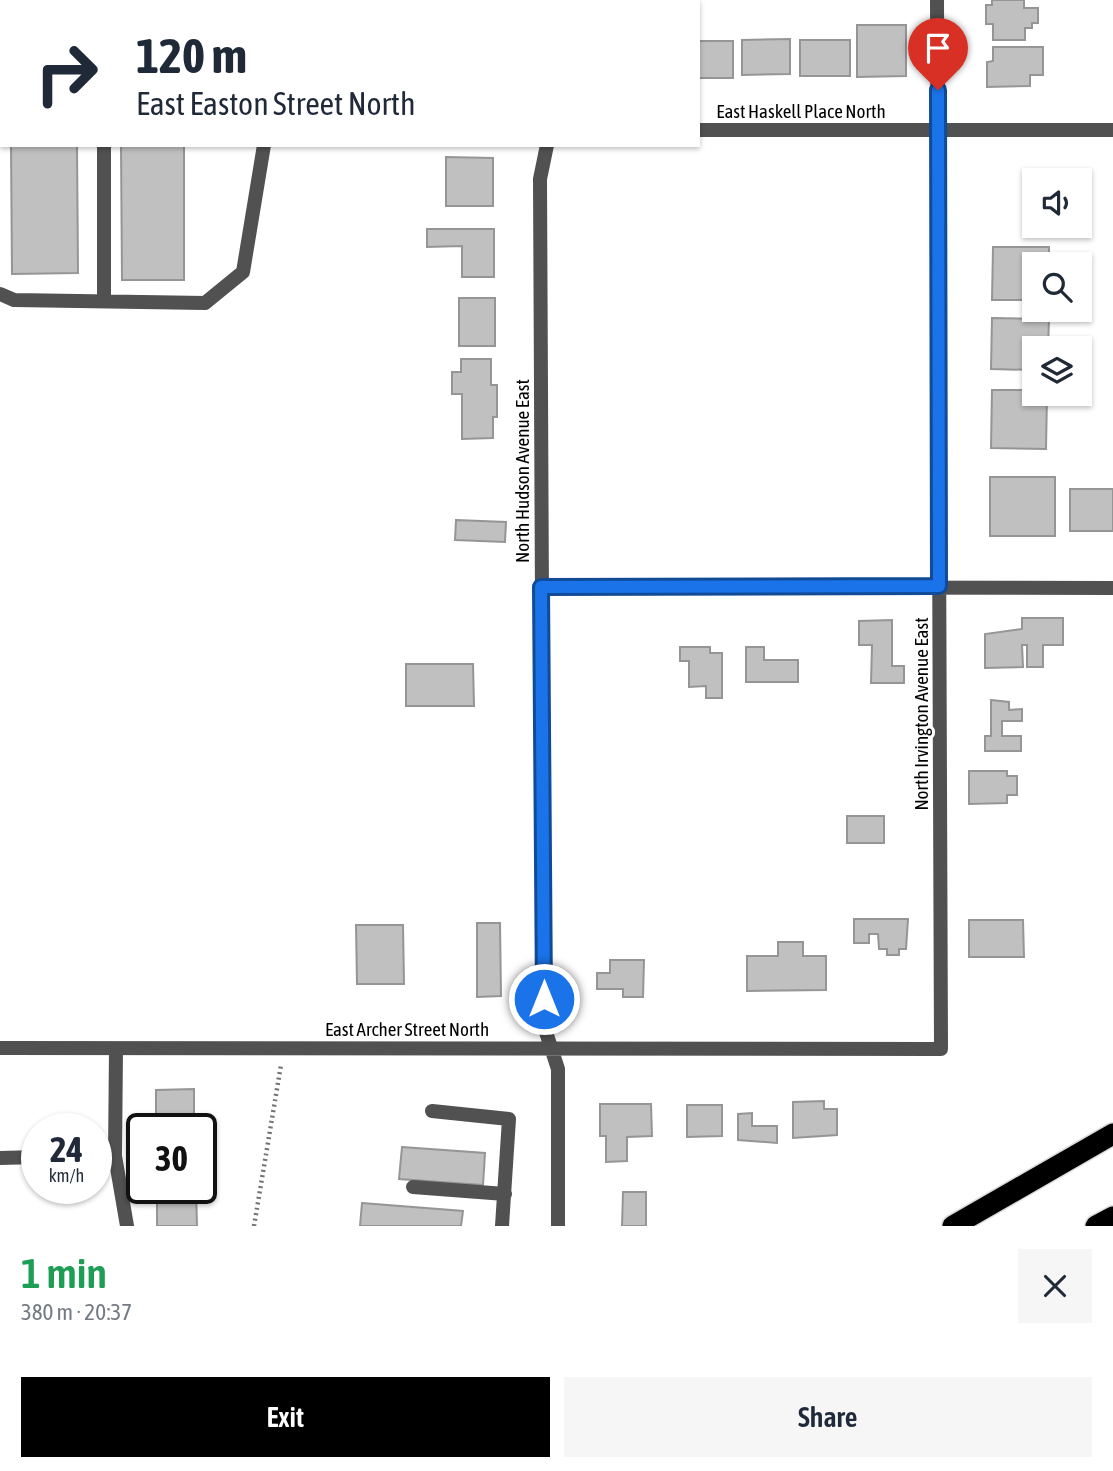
<!DOCTYPE html>
<meta charset="utf-8">
<style>
:root{--surface:#fff;--page:#f6f6f7;--text:#1f2937;--muted:#747a83;--accent:#000}
body{margin:0;font-family:"Asap Condensed",sans-serif;background:var(--page);color:var(--text);height:100vh;display:flex;flex-direction:column;font-size:26px;white-space:nowrap}
*{box-sizing:border-box;margin:0}
p{font-size:23px;color:var(--muted)}
.icon{flex:none;width:38px;height:38px;fill:none;stroke:currentColor;stroke-width:2;stroke-linecap:round;stroke-linejoin:round}
.map{position:relative;height:1226px;overflow:hidden}
.panel{display:flex;flex-direction:column;background:var(--surface);flex:1}
.panel>*{flex:none}
.top-card{position:absolute;left:0px;top:0px;width:700px;height:147px;box-shadow:0 2px 5px #0004;background:#fff;color:var(--text);overflow:hidden}
.fabs{position:absolute;left:1022px;top:168px;display:grid;gap:14px}
.fabs a{display:grid;place-items:center;width:70px;height:70px;border-radius:0px;background:var(--surface);box-shadow:0 2px 5px #0004;font-size:35px}
.speed{position:absolute;left:21px;top:1113px;display:flex;gap:14px;font-size:35px;font-weight:700;text-align:center}
.speed>*{display:grid;place-content:center;width:91px;height:91px;border-radius:50%;background:var(--surface);box-shadow:0 2px 5px #0004;line-height:1}
.speed small{font-size:18px;font-weight:400}
.speed .limit{border:4px solid #111;border-radius:10px;background:#fff;color:#111}
.pin{position:absolute;display:grid;place-items:center;width:60px;height:60px;color:#fff;margin:-72px -30px;border-radius:50% 50% 50% 0;rotate:-45deg;box-shadow:0 0 7px #0007}
.pin .icon{rotate:45deg}
.me{position:absolute;width:77px;margin:-38px;rotate:0deg;stroke-linejoin:round;filter:drop-shadow(0 0 5px #0008)}
.turn{display:flex;align-items:center;gap:24px;height:147px;padding:0 21px;font-size:32px}
.turn .icon{width:91px;height:91px;stroke-width:2.5}
.turn b{display:block;font-size:49px;line-height:60px}
.round{display:grid;place-items:center;flex:none;width:74px;height:74px;border-radius:0px;background:var(--page)}
.overview{display:flex;align-items:center;justify-content:space-between;height:119px;padding:0 21px}
h1{font-size:42px;font-weight:600;line-height:52px;color:#1e9e55}
.button{display:flex;gap:14px;margin-top:auto;padding:14px 21px}
.button a{flex:1;height:80px;border-radius:0px;background:var(--accent);color:#fff;font-size:28px;font-weight:600;line-height:80px;text-align:center}
.button a+a{background:var(--page);color:var(--text)}
.map>svg:first-child{display:block}
.building{fill:#c0c0c0;stroke:#959595;stroke-width:2}
.lines{fill:none;stroke-linecap:round;stroke-linejoin:round}
.motorway-casing{stroke:#dbdbdb;stroke-width:24}
.path{stroke:#737373;stroke-width:4.5;stroke-dasharray:2 3.5;stroke-linecap:butt}
.service{stroke:#515151;stroke-width:14}
.minor{stroke:#515151;stroke-width:14}
.motorway{stroke:#000;stroke-width:21}
.route-casing{stroke:#114b97;stroke-width:18}
.route{stroke:#1a73e8;stroke-width:12}
.labels{text-anchor:middle;dominant-baseline:central;stroke-width:6;stroke-linejoin:round;paint-order:stroke}
.street-label{font-size:19px;fill:#000;stroke:#fff}
</style>
<div class="map">
<svg width="1113" height="1226" viewBox="0 0 1113 1226">
<rect width="100%" height="100%" fill="#fff"/>
<path class="building" d="M0,0h75v2h-73l-2,42z
M126,0h97v2h-97z
M992,0h32v8h14v15h-6v5h-7v12h-32v-16h-7v-19h6z
M857,25h49v51l-49,1z
M790,39v35l-48,1v-35z
M800,40h50v36h-50z
M698,41h35v37h-35z
M993,47h50v28h-13v11l-43,1v-25l6,-1z
M11,145h66l1,128 -66,1z
M121,145h63v135h-62z
M446,157l47,1v48h-47z
M427,229h67v48h-32v-31l-35,1z
M993,247h56v17h-15v36h-42z
M459,298h36v48h-36z
M992,318l57,1 -1,29h-14v22l-43,-1z
M461,359h30v26h6v32h-4v21l-31,1v-45h-10v-22h9z
M992,390h42v4h13l-1,55 -55,-1z
M990,477h65v59h-65z
M1070,489h43v42h-43z
M456,520l50,2 -1,20 -50,-2z
M1022,618h41v27h-20v22h-16v-22h-5l1,22 -38,1v-34l37,-5z
M892,620v46h12v17h-33l1,-38h-13v-24z
M680,647h30v6h12v45h-16v-12l-17,1v-26h-9z
M746,647h18v13h34v22h-52z
M406,664h67l1,42h-68z
M991,700l18,2v8l13,-1v12h-20v15h19v15h-36v-15h6z
M969,771h38v5h10v19h-10v8l-38,1z
M847,816h37v27h-37z
M854,919h54l-2,30h-7v6h-12v-6h-8l-1,-15h-9v9h-15z
M969,920h54l1,37h-55z
M477,923h23l1,73 -24,1z
M356,925h47l1,59h-47z
M778,942h25v14h23v34l-79,1v-35h31z
M610,960h34l-1,37h-20v-8h-26v-16h13z
M194,1089v40h-38v-39z
M824,1101v8h13v26l-44,3v-36z
M600,1104h51l1,32 -25,1v24l-21,1v-26h-6z
M687,1105h35v31l-35,1z
M752,1113v13h25v17l-39,-3v-26z
M402,1147l83,6 -2,32 -84,-6z
M157,1188h39l1,38h-40z
M623,1192h23v34h-24z
M362,1203l101,8 -2,15h-101z"/>
<g class="lines">
<g class="motorway-casing">
<path id="motorway" d="M953,1226l160,-92
M1096,1226l17,-9"/>
</g>
<path class="path" d="M254,1226l27,-161"/>
<path class="service" d="M104,0v2
M245,0l1,2
M104,145v156
M0,294l14,6 191,3 38,-31 21,-127
M432,1111l77,8 -7,107
M96,1156h19l1,-107
M115,1156l12,70
M0,1158l37,-1
M413,1187l92,7"/>
<path class="minor" d="M584,2v-2
M698,130h415
M547,145l-7,34 4,847 14,43v157
M541,587l572,1
M0,1048l941,1 -4,-1049"/>
<use href="#motorway" class="motorway"/>
</g>
<g class="lines">
<g class="route-casing">
<path id="route" d="M544,999l-3,-412 398,-1 -1,-496"/>
</g>
<use href="#route" class="route"/>
</g>
<g class="labels">
<g class="street-label">
<text x="801" y="111">East Haskell Place North</text>
<text transform="translate(522 471) rotate(-90)">North Hudson Avenue East</text>
<text transform="translate(921 714) rotate(-90)">North Irvington Avenue East</text>
<text x="407" y="1029">East Archer Street North</text>
</g>
</g>
</svg>
<div class="fabs">
<a><svg class="icon" aria-label="sound" viewBox="0 0 24 24"><path d="M4 9h4l5-4v14l-5-4H4zM17 9q2 3 0 6"/></svg></a>
<a><svg class="icon" aria-label="search" viewBox="0 0 24 24"><circle cx="10" cy="10" r="6"/><path d="M15 15l6 6"/></svg></a>
<a><svg class="icon" aria-label="layers" viewBox="0 0 24 24"><path d="M12 4l9 5-9 5-9-5zM3 14l9 5 9-5"/></svg></a>
</div>
<div class="speed"><div>24<small>km/h</small></div><div class="limit">30</div></div>
<div class="pin" style="left:938px;top:90px;background:#d93025"><svg class="icon" aria-label="arrive" viewBox="0 0 24 24"><path d="M6 21V4h12l-3 4 3 4H6"/></svg></div>
<svg class="me" style="left:544px;top:999px" viewBox="-20 -20 40 40"><circle r="17" fill="#1a73e8" stroke="#fff" stroke-width="3"/><path d="M0-11L8 9 0 5-8 9z" fill="#fff"/></svg>
<div class="top-card">
<div class="turn"><svg class="icon" aria-label="right" viewBox="0 0 24 24"><path d="M7 20v-9h11M14 6l5 5-5 5"/></svg><div><b>120 m</b>East Easton Street North</div></div>
</div>
</div>
<section class="panel">
<div class="overview"><div><h1>1 min</h1><p>380 m · 20:37</p></div><a class="round"><svg class="icon" aria-label="close" viewBox="0 0 24 24"><path d="M6 6l12 12M18 6L6 18"/></svg></a></div>
<div class="button"><a>Exit</a><a>Share</a></div>
</section>
